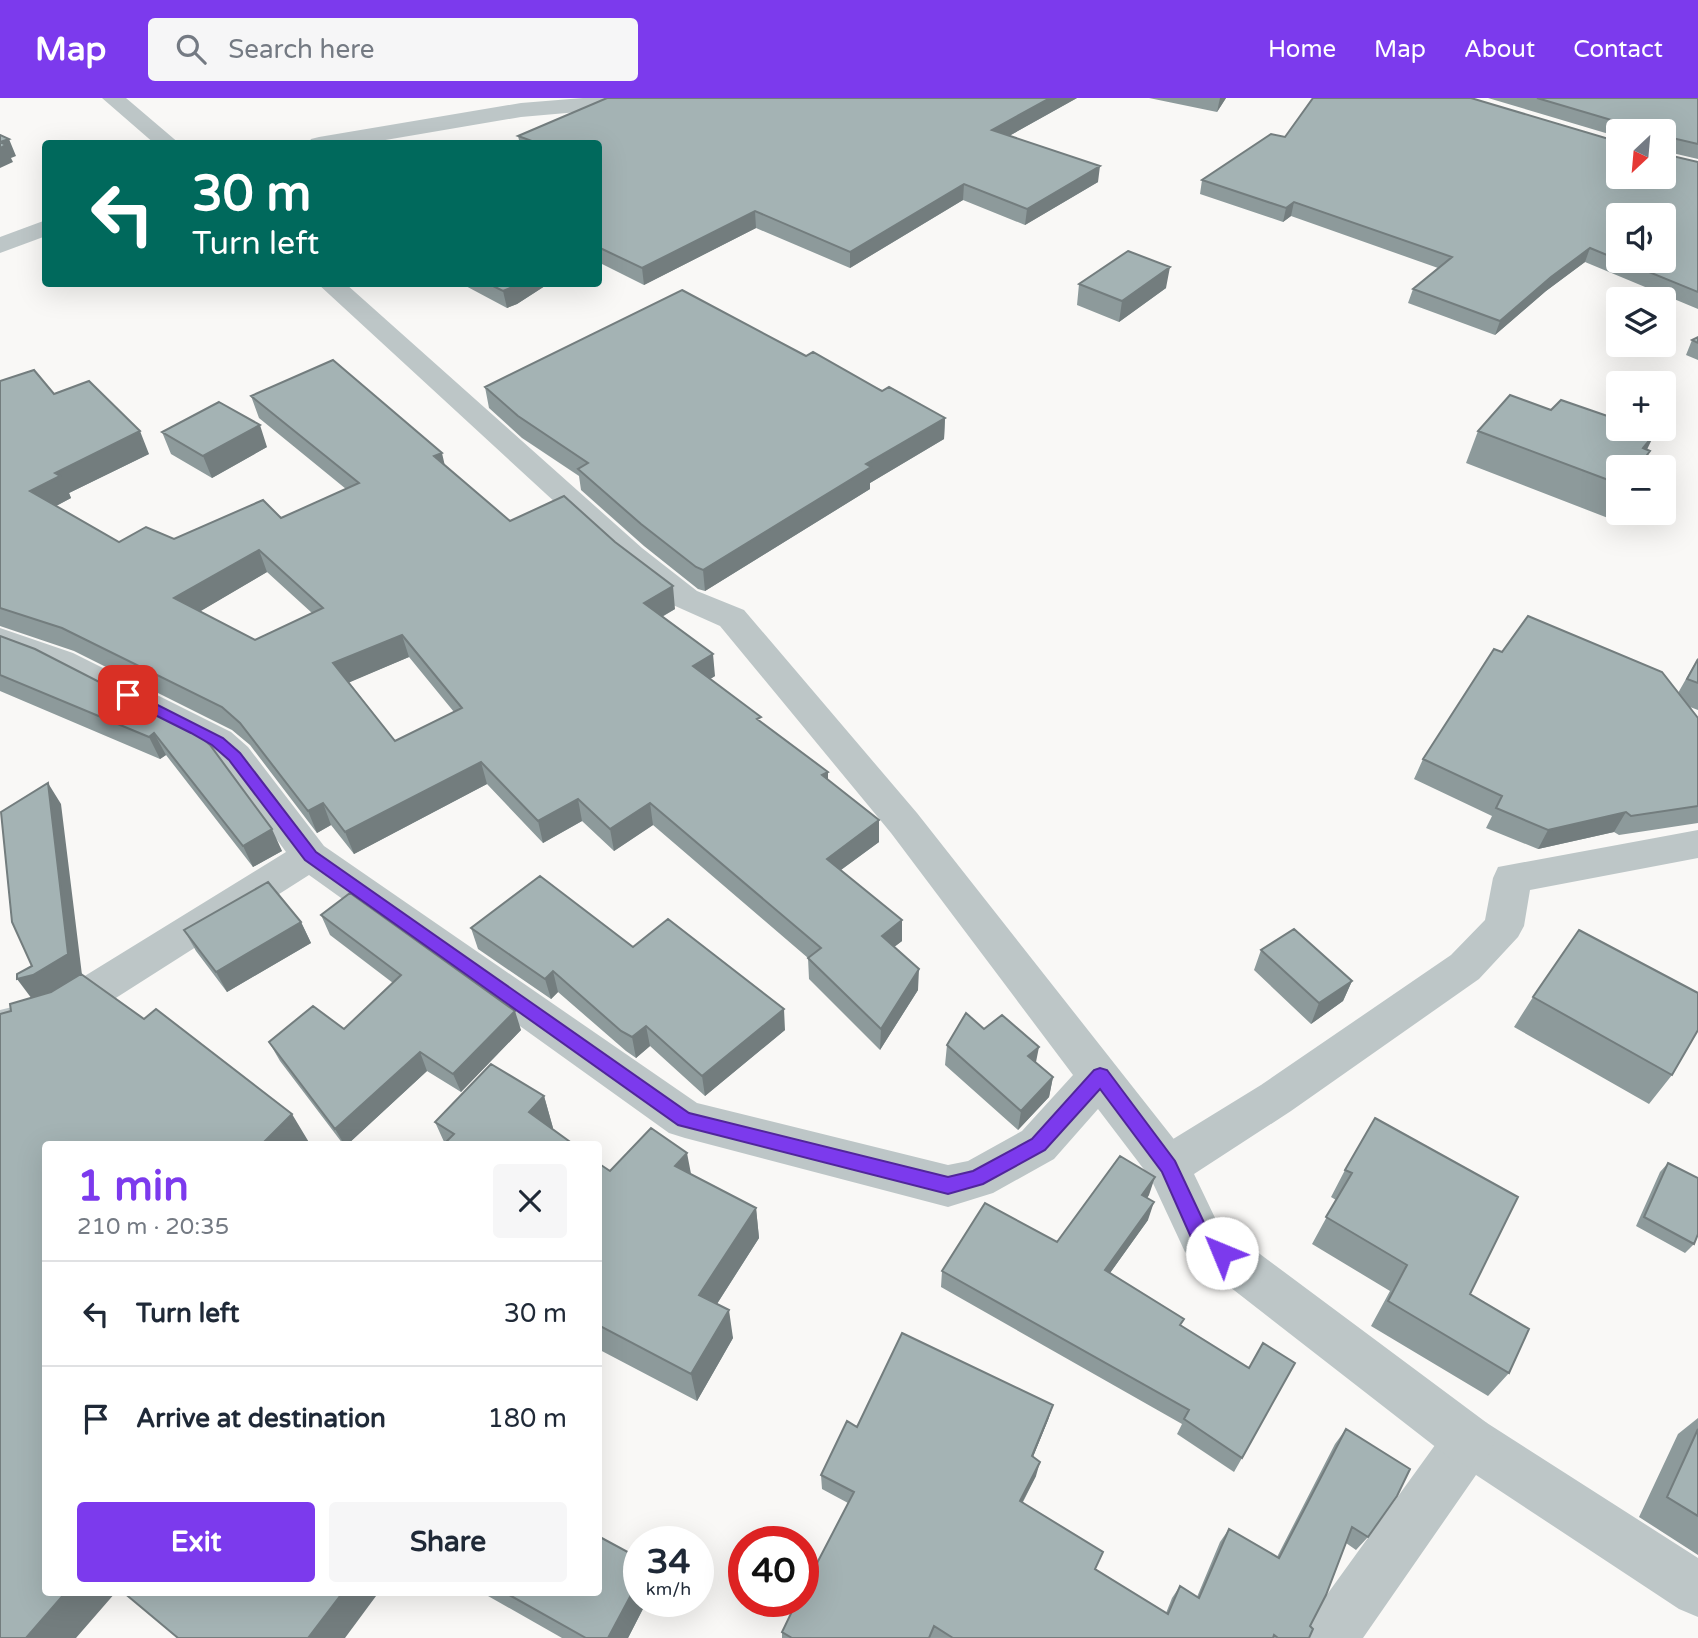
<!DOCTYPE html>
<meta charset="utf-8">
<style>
:root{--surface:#fff;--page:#f6f6f7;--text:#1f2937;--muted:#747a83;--line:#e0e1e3;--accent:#7c3aed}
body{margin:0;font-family:"Varela Round",sans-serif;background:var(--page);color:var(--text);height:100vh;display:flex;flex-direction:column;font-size:26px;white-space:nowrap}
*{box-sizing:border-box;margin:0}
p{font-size:23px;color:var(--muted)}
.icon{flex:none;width:38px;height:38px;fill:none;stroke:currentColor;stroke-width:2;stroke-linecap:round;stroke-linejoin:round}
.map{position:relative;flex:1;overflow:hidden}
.drawer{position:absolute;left:42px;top:1043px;width:560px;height:455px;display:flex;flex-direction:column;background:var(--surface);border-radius:7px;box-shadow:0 7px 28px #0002}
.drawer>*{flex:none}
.top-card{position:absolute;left:42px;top:42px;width:560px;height:147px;border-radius:7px;box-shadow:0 7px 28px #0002;background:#00695c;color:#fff;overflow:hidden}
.needle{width:46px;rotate:206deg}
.buttons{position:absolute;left:1606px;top:21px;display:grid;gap:14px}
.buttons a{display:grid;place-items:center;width:70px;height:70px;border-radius:7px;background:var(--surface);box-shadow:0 7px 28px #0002;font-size:35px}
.speed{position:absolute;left:623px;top:1428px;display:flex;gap:14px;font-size:35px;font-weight:700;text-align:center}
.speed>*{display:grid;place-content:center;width:91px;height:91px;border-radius:50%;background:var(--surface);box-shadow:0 7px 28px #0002;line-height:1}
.speed small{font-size:18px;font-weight:400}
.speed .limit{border:10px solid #d22;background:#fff;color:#111}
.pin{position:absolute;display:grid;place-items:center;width:60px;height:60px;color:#fff;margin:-30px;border-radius:14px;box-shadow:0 4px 10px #0006}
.me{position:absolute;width:77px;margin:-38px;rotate:315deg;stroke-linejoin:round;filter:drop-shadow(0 0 5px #0008)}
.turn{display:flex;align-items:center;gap:24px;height:147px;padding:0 35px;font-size:32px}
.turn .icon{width:91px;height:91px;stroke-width:2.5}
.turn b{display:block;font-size:49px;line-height:60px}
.round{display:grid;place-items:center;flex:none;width:74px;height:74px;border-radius:7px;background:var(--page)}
.overview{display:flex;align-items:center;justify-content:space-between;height:119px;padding:0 35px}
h1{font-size:42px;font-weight:700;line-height:52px;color:var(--accent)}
.cta{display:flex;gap:14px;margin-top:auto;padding:14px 35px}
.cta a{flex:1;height:80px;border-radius:7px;background:var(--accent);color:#fff;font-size:28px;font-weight:700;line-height:80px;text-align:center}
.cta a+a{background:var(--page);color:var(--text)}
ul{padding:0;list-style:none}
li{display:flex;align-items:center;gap:21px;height:105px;padding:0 35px;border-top:2px solid var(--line)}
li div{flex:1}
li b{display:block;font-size:26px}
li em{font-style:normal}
header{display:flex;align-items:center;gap:42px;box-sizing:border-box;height:98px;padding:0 35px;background:var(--accent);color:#fff}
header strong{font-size:33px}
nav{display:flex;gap:38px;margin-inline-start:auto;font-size:24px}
.search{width:490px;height:63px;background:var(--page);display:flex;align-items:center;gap:18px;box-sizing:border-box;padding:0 24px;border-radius:7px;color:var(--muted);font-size:26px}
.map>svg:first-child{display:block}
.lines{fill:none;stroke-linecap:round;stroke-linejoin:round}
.minor{fill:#bdc6c7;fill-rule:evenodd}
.tertiary{fill:#bdc6c7;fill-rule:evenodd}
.wall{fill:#8d9a9b;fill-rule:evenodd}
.shaded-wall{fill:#737d7e}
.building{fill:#a4b3b4;stroke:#737d7e;stroke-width:2;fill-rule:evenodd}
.route{fill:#7c3aed;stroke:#51269a;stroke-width:2}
</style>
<header>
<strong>Map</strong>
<div class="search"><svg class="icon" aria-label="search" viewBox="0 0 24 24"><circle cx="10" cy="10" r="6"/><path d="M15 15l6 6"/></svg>Search here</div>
<nav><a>Home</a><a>Map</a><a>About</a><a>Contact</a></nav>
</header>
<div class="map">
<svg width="1698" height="1540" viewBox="0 0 1698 1540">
<rect width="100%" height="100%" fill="#f9f8f6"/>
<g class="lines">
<path class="minor" d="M102,0h24l54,46h-25z
M583,0h51l-3,5 -19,6 -91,8 -159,27h-54l3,-5 8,-2 202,-34z
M46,122v16l-46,17v-16z
M318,186h28l296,264 55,43 47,19 173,203 267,339 7,14 -7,14 -16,6 -16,-6 -54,-71 -44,50 -61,34 -45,14 -263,-69 -16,-5 -360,-258 -234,149 -75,22v-36l49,-12 237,-146 -64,-87 -17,-15 -156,-81 -49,-18v-23l73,25 158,79 17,15 76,99 373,257 251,62 20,-4 54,-30 51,-56 -182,-242 -171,-207 -47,-21 -53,-43z
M1469,1317l18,8 211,135v59l-19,-8 -203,-134 -113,163h-61l8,-20 141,-195z"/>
<path class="tertiary" d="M1698,732v28l-168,32 -6,36 -6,11 -39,42 -188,132 -97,63 23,48 270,201 8,18 -8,18 -18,8 -18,-8 -266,-207 -40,-86 7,-14 109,-67 190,-130 34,-35 8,-42 5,-11z"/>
</g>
<path class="wall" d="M1077,0l-68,38 89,46 -73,43 -62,-25 -113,68 -94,-40 -112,57 -46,-23v-118h-78l-2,-8z
M1149,0h77l-9,14z
M1488,0h210v61l-30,-7v3l30,7v147l-113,-47 -39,29 -51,44 -87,-32 5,-14 25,-21 -147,-52 -8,6 -83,-28 2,-14 83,-43 334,40 45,-46h-45v6zM1619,117l45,46h-45z
M462,186h86l-31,20 -10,4z
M1079,186l87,4 -47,34 -42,-17z
M1698,239v23l-12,-5 6,-15z
M806,258l139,62 -1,21 -74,44v6l-165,102 -7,-2 -54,-43 -63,-56 -2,-14 -57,-38 -33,-30 -4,-21z
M0,283l54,13 95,60 -80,39 2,5 -15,8 63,36 55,-3 107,-21 65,-29 -87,-71 -8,-22 193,69 66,56 165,88 -13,8 53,59 -5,3 51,43 67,50v8l51,40v22l-38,28 61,71 -8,6 24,43 -38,60 -71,-71 -1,-21 -155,-133 -39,26 -32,-30 -39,22 -56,-59 -133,70 -23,-29 -14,8 -67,-88 -18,-15 -158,-79 -74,-25zM267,474l45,41 -57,27 -55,-29zM409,559l45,55 -59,29 -46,-59z
M1478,333l141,36v37l-11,14 -142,-55z
M162,334l105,15 -55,31 -41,-24z
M0,538l193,94 89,121 -29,16 -87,-112 -6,4 -160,-68z
M1502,554l176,41 20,-35v52l-8,-3 8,11v105l-79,12 -5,-3 -76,17 -52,-21 6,-12 -78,-37 9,-20z
M321,817l200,115 -60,62 -34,-21 -79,73h-5l-63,-83 -11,-19 75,-13 49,-46 -63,-48z
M301,824l10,21 -84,49 -31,-41 -12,-21z
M471,830l162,19 152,83 -80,66 -55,-50 -14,12 -10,-7 -68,-59 -7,7 -73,-50z
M1261,852l91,31 -9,20 -32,23 -57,-54z
M1533,899l139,78 -23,29 -135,-77z
M984,931l52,34 17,14 -4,20 -31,33 -73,-65 2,-20z
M544,998l9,32v1l-108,15 -10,-22z
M1375,1020l95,176 39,79 -21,23 -117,-70 19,-35 -78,-47 24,-44 -5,-3 14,-27z
M598,1065l12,8 81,3 65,34 3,30 -42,66 16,34 -36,63 -99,-52z
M1668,1065l26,81 -9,9 -49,-27 24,-54z
M1149,1097l-2,3 1,22 -38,53 71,52 61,133 -8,14 -57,-38 5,-10 -241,-137 1,-16 115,-29z
M1053,1307l-5,15 -15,37 3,19 -13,26 72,67 71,44 6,-15 8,-12 17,11 23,-55 9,-13 48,28 58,-113 11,-15 22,108 -12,13 -10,-7 -36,83 -1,12h-527v-6l66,-129 -26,-14 -1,-14 36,-48z
M1698,1320v137l-59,-38 39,-83z
M481,1494h117l41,9h8l-19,37h-66z"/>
<path class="shaded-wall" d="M1050,0h27l-86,48 1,-16z
M1220,0h6l-9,14z
M9,41l7,17 -5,2 2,4 -13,6v-26z
M1100,68l-2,16 -73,43 2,-16z
M964,86l-1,16 -113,68v-16z
M1294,104l-3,14 -8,6 3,-14z
M755,113l1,17 -112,57 -2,-17z
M1590,150l-5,14 -39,29 -51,44 5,-14 51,-44z
M1170,169l-4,21 -47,34 3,-21z
M520,186h28l-31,20 -10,4 -4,-17z
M945,320l-1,21 -74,44v6l-165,102 -2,-21 163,-106z
M260,327l7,22 -55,31 -9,-22z
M140,333l9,23 -80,39 2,5 -30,16 -11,-23 25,-18z
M1655,335l-15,31 10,-13 -8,16h-8l9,-19z
M442,355l5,22 -13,-19z
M1619,398v8l-11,14z
M259,452l8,22 -83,49 -10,-23z
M673,488l2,23 -28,16 -3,-22z
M402,537l7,22 -68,29 -8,-23z
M713,556l2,22 -19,12 -3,-22z
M154,635l12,22 -6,4 -11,-22z
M481,664l6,22 -133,70 -9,-22z
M828,674v22l-6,-19z
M48,685l13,21 21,171 -34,21 -16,3 -15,-20 16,-4z
M578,701l4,22 -39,22 -5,-22z
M323,705l8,22 -14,8 -9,-22z
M650,705l3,22 -39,26 -4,-22z
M1626,714l-12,20 -76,17 10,-19z
M879,722v22l-52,38v-21z
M272,731l10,22 -29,16 -10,-21z
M902,822v21l-21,16 1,-21z
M301,824l10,21 -84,49 -11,-20z
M919,871l-1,21 -38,60 1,-21z
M553,873l5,21 -7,7 -6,-20z
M1352,883l-9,20 -32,23 8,-21z
M784,911l1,21 -80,66 -3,-20z
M515,913l6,19 -60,62 -8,-18z
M646,928l4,20 -14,12 -4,-21z
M1039,949l-4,20 -7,-11z
M420,954l7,19 -79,73h-4l-9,-15z
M1053,979l-4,20 -31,33 3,-19z
M544,998l9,32 -14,16 -10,-32z
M292,1016l18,30h-48z
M687,1055l6,31 -18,-18z
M1155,1079l-6,18 -12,17 5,-17z
M1154,1104l-6,18 -48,67 5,-17z
M756,1110l3,30 -55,86 -5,-29z
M729,1212l4,28 -36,63 -6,-27z
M1053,1307l-5,15 -21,51 5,-15z
M1040,1364l-4,14 -20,38 4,-13z
M639,1482v21h8l-19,37h-20z
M66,1494h50l-40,46h-50z
M343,1494h36l-34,46h-37z"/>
<path class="building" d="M607,0h443l-58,32 108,36 -73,43 -63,-25 -114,68 -95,-41 -113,57 -44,-21v-103h-58l-22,-8z
M1313,0h158l148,44v35h45v-46h-38l-1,-7 -88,-26h161v46l-30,-7v18l30,7v130l-76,-31h42v-46h-45v45l-29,-12 -39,29 -51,44 -87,-32 39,-32 -158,-55 -8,6 -84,-28 69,-46 14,3z
M0,37l9,4 -9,3 6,3 -6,3z
M1128,153l42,16 -48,34 -43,-17z
M489,186h31l-17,7z
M682,192l124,66 7,-4 69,39 7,-4 56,31 -79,46 5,3 -168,103 -7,-3 -55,-43 -63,-55 10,-6 -70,-47 -33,-29z
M1698,239v6l-6,-3z
M333,262l109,93 -8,3 76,65 54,-25 51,46 58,44 -29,17 69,51 -20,12 68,51 -4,2 71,53 -6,3 57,45 -52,39 75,61 -20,16 37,33 -38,60 -73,-71 13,-10 -171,-145 -40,26 -32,-30 -40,22 -57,-59 -136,70 -22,-29 -15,8 -68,-88 -18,-16 -160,-79 -62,-20v-227l34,-11 20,24 35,-13 51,50 -85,42 5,3 -30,15 89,51 27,-15 28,12 89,-39 18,18 78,-35 -108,-87zM259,452l64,58 -68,32 -81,-42zM402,537l60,73 -67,33 -62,-78z
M1510,297l41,15 10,-10 58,20v9h23l13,4 -12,15 7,3 -12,16h-19v17l-141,-53z
M219,304l41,23 -57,31 -41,-24z
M1528,518l134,56 36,46v88l-67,10 -5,-4 -78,18 -52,-22 6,-12 -79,-37 71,-110 8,3z
M0,538l35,13 158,81 17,15 62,84 -29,17 -89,-113 -5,4 -149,-62z
M1698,561v24l-11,-4z
M48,685l20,171 -35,21 -16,4v-5l15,-8 -20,-44 -11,-110z
M540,778l93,71 35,-28 116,90 -82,67 -56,-50 -14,11 -11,-6 -68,-60 -8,8 -74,-51z
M268,784l33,40 -85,50 -32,-42z
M350,795l165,118 -62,63 -33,-22 -85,77 -66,-87 44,-36 31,23 57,-54 -80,-60z
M1294,831l58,52 -33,22 -58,-53z
M1579,832l119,63v37l-26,45 -139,-78z
M81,876l63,45 12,-10 136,105 -30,30h-216v448h20l-40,46h-26v-624l11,-3 -1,-7 41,-12z
M966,915l18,16 18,-14 37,32 -11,9 25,21 -32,34 -74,-66z
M491,966l53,32 -15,16 44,32h-129l10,-10 -19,-12z
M1375,1020l143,79 -48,97 59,35 -20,44 -121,-72 19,-36 -81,-48 26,-44 -7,-3z
M651,1030l36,25 -12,13 81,42 -57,87 30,15 -38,64 -93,-49v-162l12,8z
M1120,1058l35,21 -13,18 12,7 -49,68 79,49 -4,6 69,43 14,-25 32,20 -53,95 -58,-39 5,-9 -247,-139 43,-68 72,39z
M1668,1065l30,15v56l-4,10 -50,-27z
M902,1235l151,72 -21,51 8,6 -20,39 83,51 -8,17 73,45 12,-28 19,12 30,-69 50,29 67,-129 64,40 -13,27 -29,41 -16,-10 -26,68 -16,31 3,3 -4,9h-31l-4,-3 -1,3h-320l-19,-12 -5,12h-137l-10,-6 15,-31h6v-11l51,-98 -33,-17 26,-54 10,6z
M1698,1331v87l-31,-19z
M598,1438l41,22v22l-31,58h-22l-82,-46h94z
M123,1494h220l-35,46h-130z"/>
<path class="route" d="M128,592l95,48 17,15 76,99 373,261 259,64 25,-6 59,-32 62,-69 6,-2 7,2 68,91 33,70 21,16 2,6 -2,7 -7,2 -28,-18 -32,-72 -62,-83 -55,61 -62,34 -35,10 -270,-69 -373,-265 -76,-100 -17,-15 -21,-12 -68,-34 -2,-4 2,-3z"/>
</svg>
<div class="buttons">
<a><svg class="needle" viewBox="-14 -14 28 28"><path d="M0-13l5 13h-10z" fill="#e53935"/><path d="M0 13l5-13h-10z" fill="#747a83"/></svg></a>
<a><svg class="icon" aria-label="sound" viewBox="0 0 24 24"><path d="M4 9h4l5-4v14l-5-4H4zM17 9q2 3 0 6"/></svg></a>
<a><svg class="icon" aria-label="layers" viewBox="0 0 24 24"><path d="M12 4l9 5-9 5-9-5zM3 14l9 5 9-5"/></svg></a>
<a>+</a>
<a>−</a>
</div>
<div class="speed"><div>34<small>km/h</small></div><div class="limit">40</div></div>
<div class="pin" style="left:128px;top:597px;background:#d93025"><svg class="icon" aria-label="arrive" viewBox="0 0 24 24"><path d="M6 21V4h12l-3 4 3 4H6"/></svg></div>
<svg class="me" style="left:1222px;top:1155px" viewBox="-20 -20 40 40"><circle r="19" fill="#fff"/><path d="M0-13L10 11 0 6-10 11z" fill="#7c3aed"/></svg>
<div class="top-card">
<div class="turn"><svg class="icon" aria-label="left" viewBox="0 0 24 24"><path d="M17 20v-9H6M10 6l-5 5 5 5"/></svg><div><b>30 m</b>Turn left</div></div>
</div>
<section class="drawer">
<div class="overview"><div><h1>1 min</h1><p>210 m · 20:35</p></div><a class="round"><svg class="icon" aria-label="close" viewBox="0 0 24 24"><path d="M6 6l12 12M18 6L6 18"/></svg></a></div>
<ul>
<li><svg class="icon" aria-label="left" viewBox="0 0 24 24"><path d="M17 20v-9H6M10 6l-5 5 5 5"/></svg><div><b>Turn left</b></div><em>30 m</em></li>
<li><svg class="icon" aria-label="arrive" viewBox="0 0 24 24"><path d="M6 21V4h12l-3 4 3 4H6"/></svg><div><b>Arrive at destination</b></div><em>180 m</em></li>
</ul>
<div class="cta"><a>Exit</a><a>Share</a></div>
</section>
</div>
